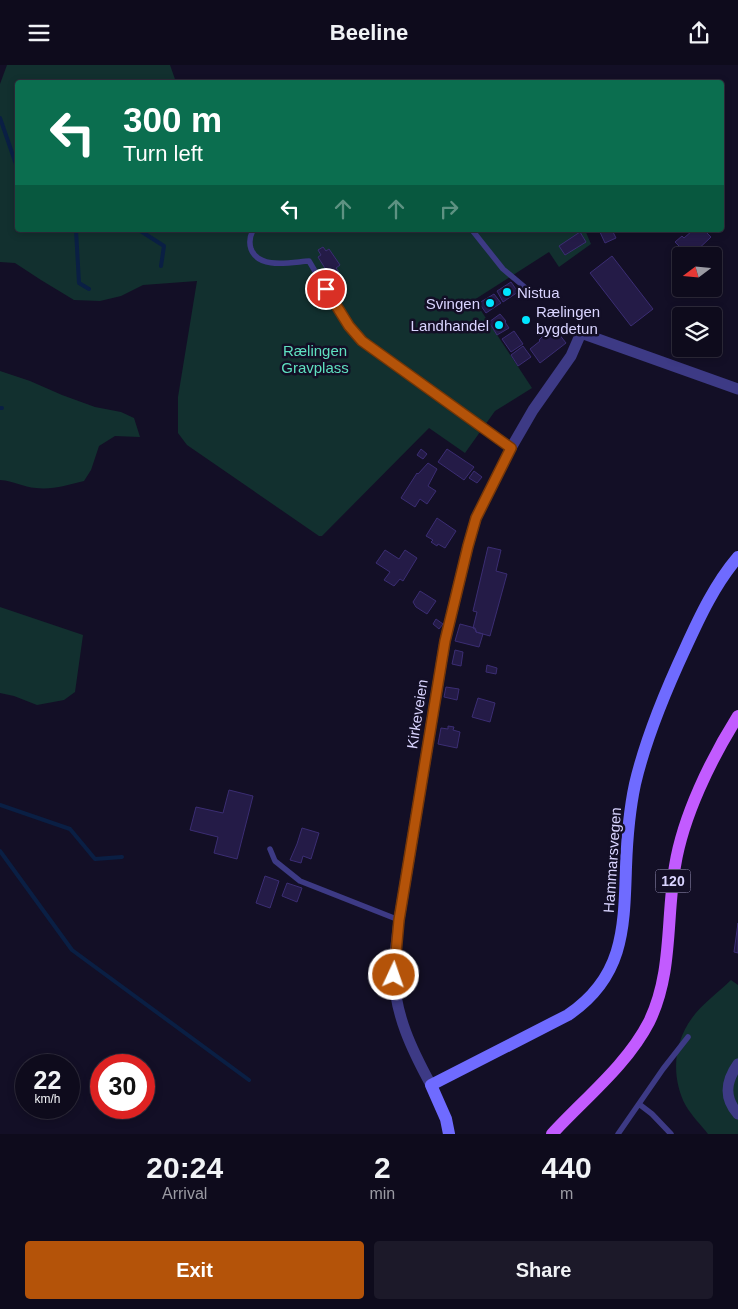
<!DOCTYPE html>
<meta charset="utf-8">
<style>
:root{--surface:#0e0b1c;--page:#1c1929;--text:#f1f3f6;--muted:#9b9ba3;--line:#2e2b3b;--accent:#b45309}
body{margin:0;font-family:Helvetica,sans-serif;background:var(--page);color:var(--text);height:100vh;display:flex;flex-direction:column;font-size:19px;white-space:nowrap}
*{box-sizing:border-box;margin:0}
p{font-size:16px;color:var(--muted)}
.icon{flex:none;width:28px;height:28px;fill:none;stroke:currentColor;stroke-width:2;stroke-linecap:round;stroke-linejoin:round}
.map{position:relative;height:1069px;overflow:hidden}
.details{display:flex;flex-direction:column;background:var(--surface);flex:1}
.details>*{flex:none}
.guide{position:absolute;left:15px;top:15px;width:709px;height:152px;border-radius:5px;box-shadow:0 2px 8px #0003,0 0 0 1px var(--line);background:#0b6e4f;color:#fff;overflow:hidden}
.needle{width:32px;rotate:254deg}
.controls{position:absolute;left:672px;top:182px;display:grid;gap:10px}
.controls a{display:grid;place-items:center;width:50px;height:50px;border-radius:5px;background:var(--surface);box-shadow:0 2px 8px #0003,0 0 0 1px var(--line);font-size:25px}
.speed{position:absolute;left:15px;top:989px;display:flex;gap:10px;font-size:25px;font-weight:700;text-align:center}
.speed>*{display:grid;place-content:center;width:65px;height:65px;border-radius:50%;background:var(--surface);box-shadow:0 2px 8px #0003,0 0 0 1px var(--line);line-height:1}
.speed small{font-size:12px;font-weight:400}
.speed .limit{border:8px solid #d22;background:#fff;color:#111}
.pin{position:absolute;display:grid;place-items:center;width:42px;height:42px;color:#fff;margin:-21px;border:2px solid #fff;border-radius:50%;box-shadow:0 1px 5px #0007}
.me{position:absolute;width:55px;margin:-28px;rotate:3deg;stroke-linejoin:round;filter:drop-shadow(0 0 4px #0008)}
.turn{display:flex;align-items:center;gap:18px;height:105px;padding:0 25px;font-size:22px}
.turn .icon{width:65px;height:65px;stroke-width:2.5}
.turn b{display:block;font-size:35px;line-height:42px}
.lanes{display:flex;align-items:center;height:48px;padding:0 25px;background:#0003;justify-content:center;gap:25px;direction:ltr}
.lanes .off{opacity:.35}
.eta{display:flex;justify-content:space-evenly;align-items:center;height:85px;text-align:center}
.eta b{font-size:30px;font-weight:600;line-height:35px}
.action{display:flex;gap:10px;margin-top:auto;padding:10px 25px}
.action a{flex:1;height:58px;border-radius:5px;background:var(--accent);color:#fff;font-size:20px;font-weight:600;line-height:58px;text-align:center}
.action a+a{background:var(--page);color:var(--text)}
header{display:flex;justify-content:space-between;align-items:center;height:65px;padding:0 25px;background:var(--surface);font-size:22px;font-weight:600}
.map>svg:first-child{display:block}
.green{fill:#12302f}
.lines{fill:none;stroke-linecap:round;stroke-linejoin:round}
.stream{stroke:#0a1f44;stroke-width:4}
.building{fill:#241b47;stroke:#3b2d73}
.lane{stroke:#3d3a85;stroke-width:5.5}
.street{stroke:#3d3a85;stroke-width:11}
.secondary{stroke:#6f6bff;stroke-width:12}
.primary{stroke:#c25bff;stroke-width:12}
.route-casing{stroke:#753606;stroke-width:12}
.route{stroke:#b45309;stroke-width:9}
.poi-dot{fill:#00e5ff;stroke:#130f26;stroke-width:2}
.labels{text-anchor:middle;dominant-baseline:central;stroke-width:5;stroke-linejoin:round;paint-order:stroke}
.shield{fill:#130f26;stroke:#9e99be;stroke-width:1}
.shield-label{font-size:14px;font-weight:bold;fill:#d9d4ff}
.poi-label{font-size:15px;fill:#d9d4ff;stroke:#130f26;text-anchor:start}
.park-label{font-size:15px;fill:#5fe0c0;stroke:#130f26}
.street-label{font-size:15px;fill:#d9d4ff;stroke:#130f26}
</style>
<header><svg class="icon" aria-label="menu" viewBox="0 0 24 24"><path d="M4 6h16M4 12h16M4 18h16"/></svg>Beeline<svg class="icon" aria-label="share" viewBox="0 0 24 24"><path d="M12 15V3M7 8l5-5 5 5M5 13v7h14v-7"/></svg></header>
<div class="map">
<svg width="738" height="1069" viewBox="0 0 738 1069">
<rect width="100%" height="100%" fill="#130f26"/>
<path class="green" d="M7,0h163l6,17 -158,1v147h567l6,14 -32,23 -10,-15 -75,48 58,88 -37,23 -30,42 -36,-25 -107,108h-3l-132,-91 -9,-12v-36l19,-116 -54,4 -22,11 -21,5 -26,-1 -33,-20 -26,-17 -15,-1v-178z
M0,306l30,10 32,14 33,12 26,5 13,6 6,19 -25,-1 -16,10 -8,24 -7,11c-16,4 -32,9 -48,7 -13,-1 -22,-7 -36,-8z
M0,542l83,28 -8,57 -11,8 -27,5 -23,-9 -14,-3z
M731,915l7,5v149h-30c-7,-9 -16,-18 -22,-28 -15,-28 -13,-62 6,-88 10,-14 27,-26 39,-38z"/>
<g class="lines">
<path class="stream" d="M0,53l18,52
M76,165l3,53 10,6
M139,165l25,16 -3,20
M0,343h2
M0,740l70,24 25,30 27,-2
M0,786l72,99 177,130"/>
</g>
<path class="building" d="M599,165h13l4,8 -11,5z
M690,165h14l7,7 -20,19h-2l-14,-14 7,-6 2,2 8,-7z
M580,167l6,10 -21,13 -6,-9z
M323,182l3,4 3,-2 11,16 -4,3 3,4 -5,4 -3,-5 -3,2 -10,-16 3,-2 -3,-5z
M612,191l41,53 -22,17 -41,-53z
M511,217l7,10 -15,10 -6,-11z
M494,229l7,9 -15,10 -7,-10z
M500,249l6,7 -1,1 4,6 -12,7 -8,-13z
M555,264l11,14 -26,20 -10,-14 10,-8 -1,-1 4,-4 2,2z
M514,266l9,13 -12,8 -9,-13z
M523,281l8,11 -13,9 -7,-11z
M421,384l6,5 -4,5 -6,-4z
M447,384l27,18 -10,13 -26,-18z
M428,398l9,6 -9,17 8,5 -9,13 -7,-5 -5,8 -14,-9 16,-25 1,1z
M474,406l8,6 -5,6 -8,-5z
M437,453l19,13 -11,17 -7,-4 -1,2 -6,-4 2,-2 -7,-4z
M488,482l13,3 -5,21 11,3 -17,62 -14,-4v-2l-3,-2 4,-16 -4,-1z
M385,485l14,9 6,-9 12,8 -14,23 -3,-2 -6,7 -10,-6 6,-8 -14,-9z
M420,526l16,10 -9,13 -11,-7 -3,-5z
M436,554l7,5 -4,5 -6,-5z
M460,559l15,4 1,4 7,2 -4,13 -24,-6z
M455,585l8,2 -2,14 -9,-2z
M487,600l10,3 -1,6 -10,-2z
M446,622l13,2 -2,11 -13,-3z
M478,633l17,5 -5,19 -18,-5z
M448,661l6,1 -1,3 7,2 -3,16 -19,-4 3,-16 7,1z
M229,725l24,6 -16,63 -23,-6 4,-16 -28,-7 6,-23 27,6z
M302,763l17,5 -8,26 -8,-3 -2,7 -11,-3 7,-16z
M265,811l14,5 -9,27 -14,-5z
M287,818l15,5 -5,14 -15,-6z
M738,858v30l-4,-1z"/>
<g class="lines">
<path class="lane" d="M253,165c-3,6 -4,13 -2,19 8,21 41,13 58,12l29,49 25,31 148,107
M472,165l31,39 24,20
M270,784l5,12 25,20 99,39
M639,1039l13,10 19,20
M618,1069l45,-65 25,-32"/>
<path class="street" d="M738,999c-12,17 -15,33 0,50
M431,1020c-19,-35 -36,-70 -37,-110 0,-19 3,-37 5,-55l46,-279 23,-95 8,-28 35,-70 22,-38 38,-54 10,-23 157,56"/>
<path class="secondary" d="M449,1069l-3,-15 -15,-34 137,-70c56,-38 56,-86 58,-148 1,-28 3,-55 9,-83 11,-47 30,-92 50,-135 15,-33 30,-65 53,-92"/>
<path class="primary" d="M552,1069c32,-35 75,-69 97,-112 24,-49 17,-103 26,-156 8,-50 36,-107 63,-150"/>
</g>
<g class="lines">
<g class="route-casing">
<path id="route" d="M326,224l23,37 13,15 149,107 -35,70 -8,28 -23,95 -46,279 -5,55"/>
</g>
<use href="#route" class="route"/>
</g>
<g class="poi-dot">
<circle cx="507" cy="227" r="5"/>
<circle cx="490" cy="238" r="5"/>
<circle cx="526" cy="255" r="5"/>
<circle cx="499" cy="260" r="5"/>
</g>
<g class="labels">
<rect class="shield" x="655.5" y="804.5" width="35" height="23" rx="4"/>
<g class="shield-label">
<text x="673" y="816">120</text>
</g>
<g class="poi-label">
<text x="517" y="227">Nistua</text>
<text x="480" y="238" text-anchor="end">Svingen</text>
<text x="536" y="246">Rælingen<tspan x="536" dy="17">bygdetun</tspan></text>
<text x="489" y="260" text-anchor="end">Landhandel</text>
</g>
<g class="park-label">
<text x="315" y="285">Rælingen<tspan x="315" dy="17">Gravplass</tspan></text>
</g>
<g class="street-label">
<text transform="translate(417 649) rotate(-81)">Kirkeveien</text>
<text transform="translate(612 795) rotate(-86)">Hammarsvegen</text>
</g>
</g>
</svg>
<div class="controls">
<a><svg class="needle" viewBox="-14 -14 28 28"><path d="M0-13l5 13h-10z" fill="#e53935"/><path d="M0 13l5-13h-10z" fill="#9b9ba3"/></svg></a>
<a><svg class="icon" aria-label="layers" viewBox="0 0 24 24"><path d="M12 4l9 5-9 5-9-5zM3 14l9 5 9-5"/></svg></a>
</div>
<div class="speed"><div>22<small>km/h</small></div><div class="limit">30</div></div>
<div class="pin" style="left:326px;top:224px;background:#d93025"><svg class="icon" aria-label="arrive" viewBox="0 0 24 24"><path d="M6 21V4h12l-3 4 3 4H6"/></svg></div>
<svg class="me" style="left:394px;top:910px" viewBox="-20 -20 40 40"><circle r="17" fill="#b45309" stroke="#fff" stroke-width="3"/><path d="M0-11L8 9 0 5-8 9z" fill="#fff"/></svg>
<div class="guide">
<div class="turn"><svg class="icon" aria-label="left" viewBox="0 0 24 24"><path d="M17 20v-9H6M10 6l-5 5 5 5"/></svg><div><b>300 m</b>Turn left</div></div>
<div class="lanes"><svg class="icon" aria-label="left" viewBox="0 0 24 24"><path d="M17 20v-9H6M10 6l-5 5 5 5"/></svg><svg class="icon off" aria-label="ahead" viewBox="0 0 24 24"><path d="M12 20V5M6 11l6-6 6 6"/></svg><svg class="icon off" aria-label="ahead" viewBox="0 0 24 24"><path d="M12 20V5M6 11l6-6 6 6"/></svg><svg class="icon off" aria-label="right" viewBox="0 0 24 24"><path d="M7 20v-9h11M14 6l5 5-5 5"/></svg></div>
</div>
</div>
<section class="details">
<div class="eta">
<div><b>20:24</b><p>Arrival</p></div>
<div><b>2</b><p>min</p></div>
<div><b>440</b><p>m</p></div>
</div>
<div class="action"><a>Exit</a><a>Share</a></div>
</section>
